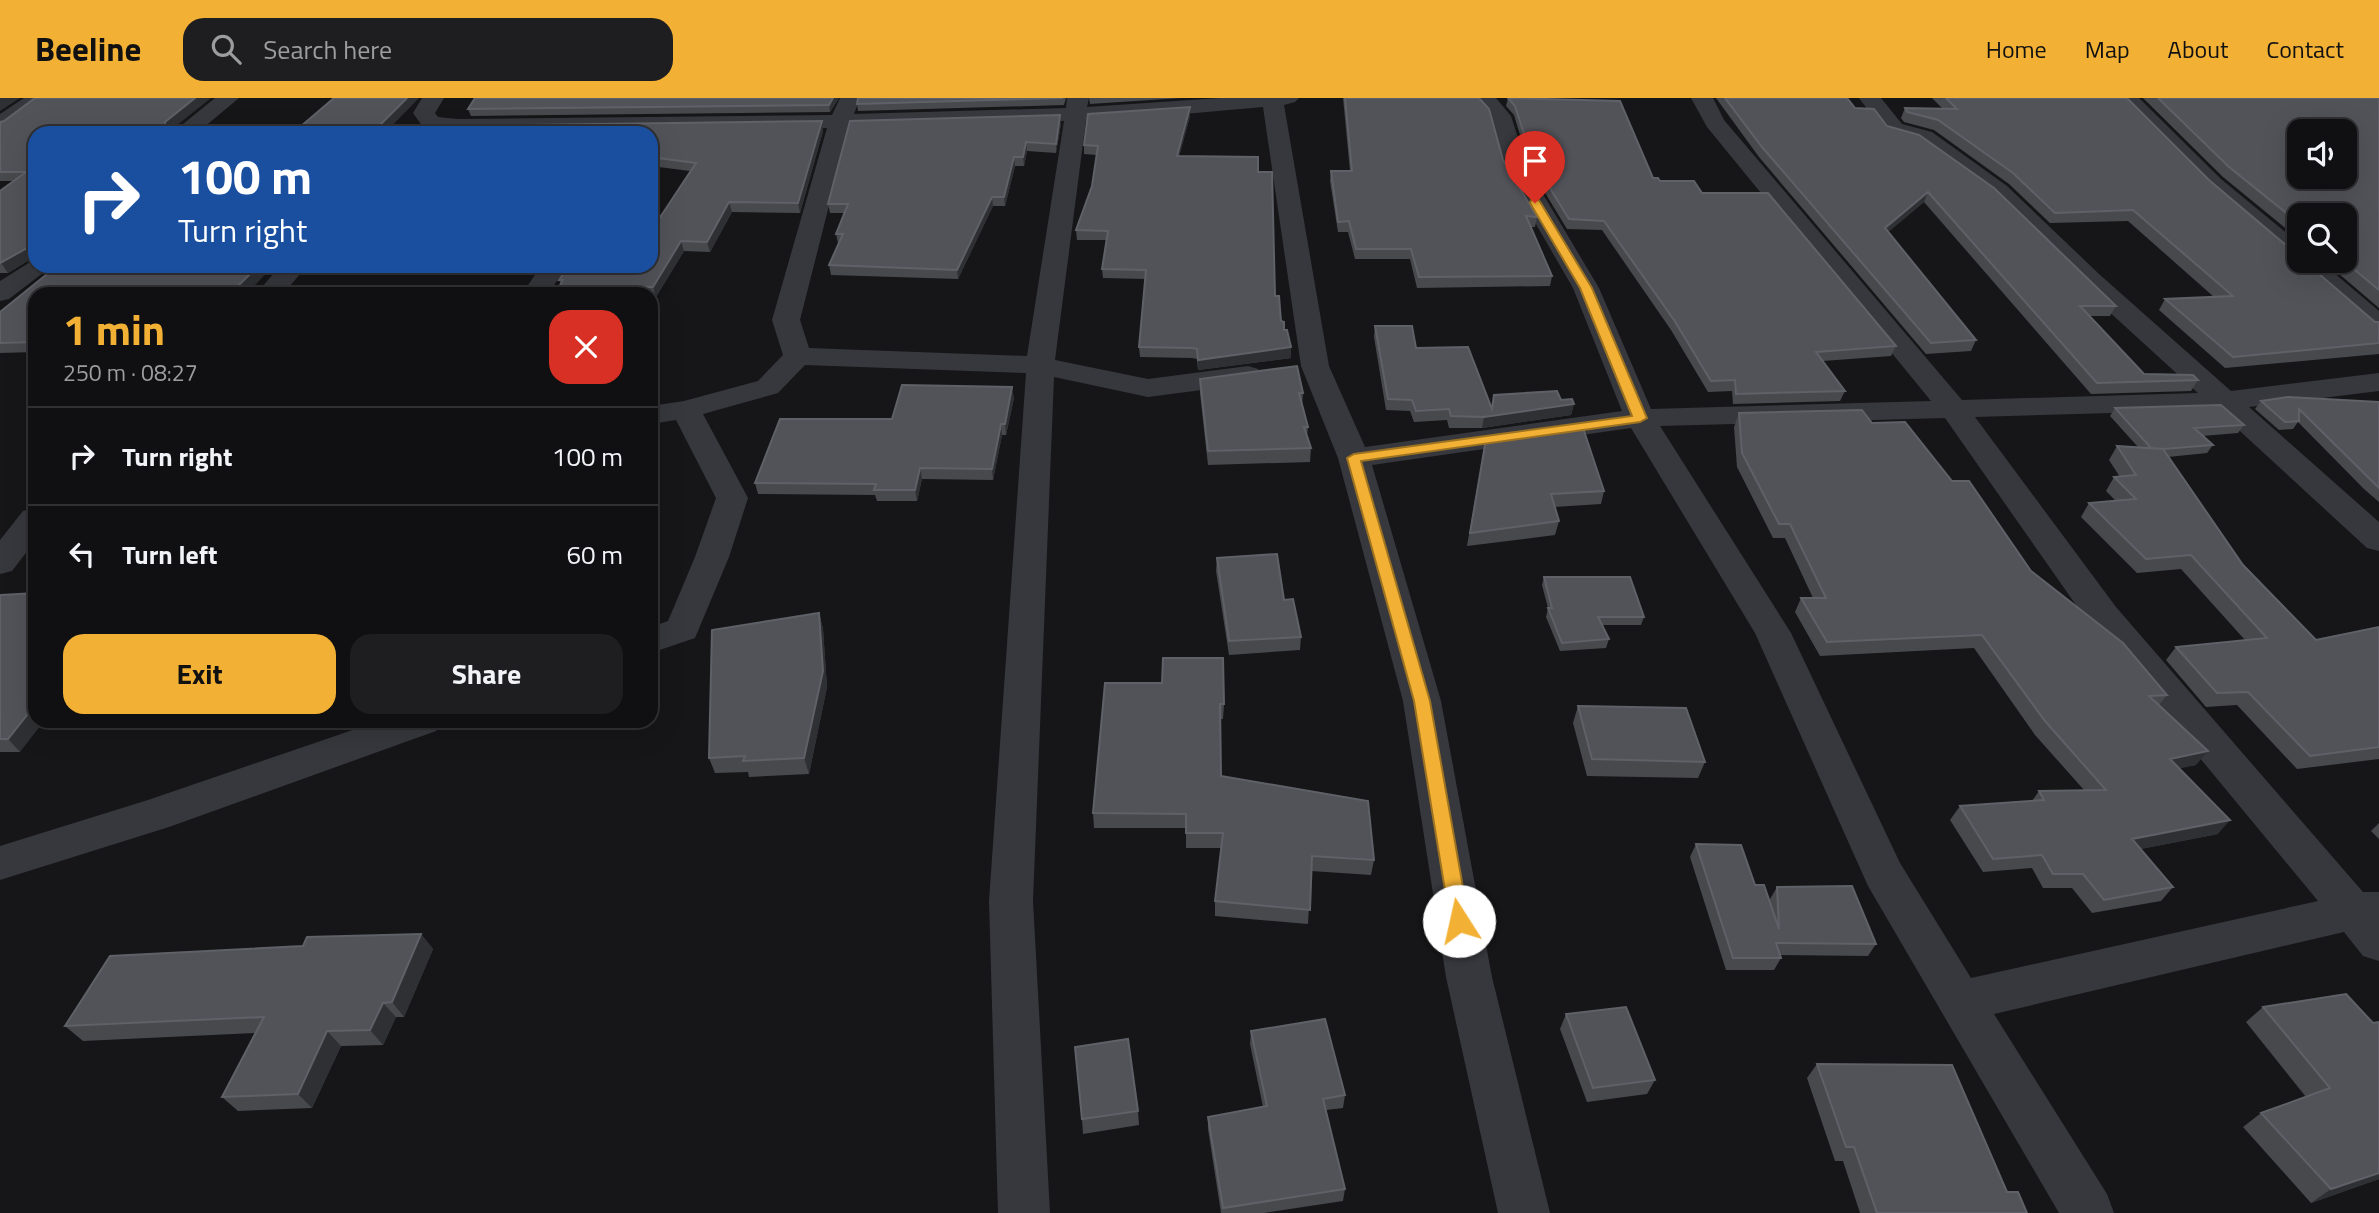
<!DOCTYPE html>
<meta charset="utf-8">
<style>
:root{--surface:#101012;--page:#1e1e20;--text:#f1f3f6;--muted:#9c9d9f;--line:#303032;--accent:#f2b134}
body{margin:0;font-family:"Titillium Web",sans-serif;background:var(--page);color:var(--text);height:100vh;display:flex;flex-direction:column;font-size:26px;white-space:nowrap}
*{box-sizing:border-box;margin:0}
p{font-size:23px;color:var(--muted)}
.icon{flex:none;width:38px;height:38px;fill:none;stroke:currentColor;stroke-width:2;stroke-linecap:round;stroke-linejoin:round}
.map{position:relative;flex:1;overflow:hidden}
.drawer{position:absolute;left:28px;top:189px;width:630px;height:441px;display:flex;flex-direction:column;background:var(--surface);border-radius:21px;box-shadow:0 7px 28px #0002,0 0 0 2px var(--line)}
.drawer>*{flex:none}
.top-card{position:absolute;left:28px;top:28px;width:630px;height:147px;border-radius:21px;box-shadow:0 7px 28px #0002,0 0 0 2px var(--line);background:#1a4fa0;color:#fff;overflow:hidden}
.buttons{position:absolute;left:2287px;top:21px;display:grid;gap:14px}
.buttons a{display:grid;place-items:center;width:70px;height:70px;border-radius:14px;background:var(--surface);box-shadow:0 7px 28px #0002,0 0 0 2px var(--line);font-size:35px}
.pin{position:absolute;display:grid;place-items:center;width:60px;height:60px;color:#fff;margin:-72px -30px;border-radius:50% 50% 50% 0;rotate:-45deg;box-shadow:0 0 7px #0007}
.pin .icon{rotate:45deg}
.me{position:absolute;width:77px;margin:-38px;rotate:350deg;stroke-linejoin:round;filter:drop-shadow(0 0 5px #0008)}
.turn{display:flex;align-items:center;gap:24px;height:147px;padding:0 35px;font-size:32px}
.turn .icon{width:91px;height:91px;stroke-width:2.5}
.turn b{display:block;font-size:49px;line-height:60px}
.round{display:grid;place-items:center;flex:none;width:74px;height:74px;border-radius:21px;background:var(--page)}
.summary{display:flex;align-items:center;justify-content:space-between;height:119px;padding:0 35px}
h1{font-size:42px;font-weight:700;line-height:52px;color:var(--accent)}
.primary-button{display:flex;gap:14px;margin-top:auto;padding:14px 35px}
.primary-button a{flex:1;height:80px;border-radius:21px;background:var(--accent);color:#111;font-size:28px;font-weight:700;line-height:80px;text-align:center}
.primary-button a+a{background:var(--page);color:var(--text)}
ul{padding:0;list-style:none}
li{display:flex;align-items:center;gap:21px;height:98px;padding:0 35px;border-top:2px solid var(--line)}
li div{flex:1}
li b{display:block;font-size:26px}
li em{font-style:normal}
header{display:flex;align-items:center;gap:42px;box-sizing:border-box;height:98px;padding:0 35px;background:var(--accent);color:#111}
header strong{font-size:33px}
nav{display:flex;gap:38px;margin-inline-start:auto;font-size:24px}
.search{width:490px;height:63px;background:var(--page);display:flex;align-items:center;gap:18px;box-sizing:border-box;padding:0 24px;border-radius:21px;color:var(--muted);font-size:26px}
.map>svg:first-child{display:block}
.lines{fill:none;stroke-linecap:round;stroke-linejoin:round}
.street{fill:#37383d;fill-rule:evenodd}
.wall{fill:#47494d}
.shaded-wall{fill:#2f3033}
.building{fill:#525359;stroke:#5f6168;stroke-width:2;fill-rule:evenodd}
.route{fill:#f2b134;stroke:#9d7322;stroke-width:2}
</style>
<header>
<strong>Beeline</strong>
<div class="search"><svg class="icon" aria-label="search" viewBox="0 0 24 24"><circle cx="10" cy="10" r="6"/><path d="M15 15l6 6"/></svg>Search here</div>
<nav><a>Home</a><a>Map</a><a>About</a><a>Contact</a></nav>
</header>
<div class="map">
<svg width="2379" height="1115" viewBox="0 0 2379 1115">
<rect width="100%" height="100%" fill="#161618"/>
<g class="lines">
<path class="street" d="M24,0h26l-42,30 -8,2v-16z
M215,0h24l-42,35h-25z
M422,0h22l-9,15 3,4 19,2 375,-4 8,-17h20l-6,16 212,-6 1,-10h22l-2,9 133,-9h79l-4,4 -11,3 45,261 36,81 257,-36 -49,-123 -69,-119 -14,-52 -16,-19h22l15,18 17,53 71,119 52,121 280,-8 -224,-274 -16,-29h22l11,22 238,280 236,-7 -117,-107 -90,-90 -75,-54 -30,-8 -27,-36h22l21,26 30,8 75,54 92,88 132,117 148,-18v18l-130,16 130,115v29l-12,-3 -150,-138 -242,7 141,190 247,285h16v69l-16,-5 -19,-24 -350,82 113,180 7,19h-55l-191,-327 -113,-253 -124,-205 -259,37 69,236 51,276 58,236h-52l-52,-236 -43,-276 -65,-243 -37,-92 -38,-259 -124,11 -53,2 -31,240 93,19 100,-13 10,3 4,6 -4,6 -10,3 -100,13 -94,-20 -21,524 17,312h-52l-9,-312 37,-528 -221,-8 -27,28 -75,21 45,84 -19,59 -34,81 -44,15v-26l17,-6 27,-64 21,-59 -40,-78 -25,4v-18l33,-5 74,-20 25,-26 -11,-35 55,-192 -370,5 -34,-6 -10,-14zM1064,23l-37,235 -218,-8 -9,-28 49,-193zM1945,320l145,207 228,276 -347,77 -71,-115 -109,-230 -131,-207z
M2116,0h23l82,81 79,65v17h20l59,50v22l-10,-2 -164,-142z
M35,161v7h17l-43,33 -9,2v-20z
M280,168h27l-24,28h-27z
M541,168h26l-19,28h-26z
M35,410v33l-23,30 -12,3v-34l23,-29z
M379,623h62l-5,10 -267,96 -169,53v-34l148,-46z"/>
</g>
<path class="wall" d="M475,0h364l-9,14 -359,4 -3,-7z
M858,0h208l-2,7 -206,6 -1,-7z
M1089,0h92l-91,6z
M1343,0h136l24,62 34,57 -2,10h-5l22,49 -2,10 -133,2 -7,-29h-55l-7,-27h-10l-8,-51 1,-10h19z
M1508,0h27l118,80 7,3 42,12 194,153 -5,10 -68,5 22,30 -5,10 -107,3 -1,-13 -24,1 -37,-62 -69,-100 -35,-1 -37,-61 -16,-53 -8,-9z
M1716,0h131l8,10 32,18 229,180 -6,10h-20l54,58 54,6 -7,11 -100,3 -167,-192 -36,30 88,108 -5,11 -45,3 -167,-197z
M1932,0h195l82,82 166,142h4v32l-154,14 -66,-58 6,-11 49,-2 -86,-76 -78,2 -41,-39 -75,-54 -30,-8 -3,-4 4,-10 38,1z
M2143,0h236v210l-55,-47h21l-45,-46v25l-77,-63z
M1190,18l-11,40 79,16 17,124 16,62 -93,12 -1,-11 -5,-1 -52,-1 -1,-10 6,-68 -42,-1 -1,-9 5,-29h-30l-1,-10 16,-44 5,-31 -13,-1v-9z
M822,23l1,10 -23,82 -68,-1 -22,40 -26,-1 -28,46h-5v-3h-89l-3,-7 2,-3 -2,-4 92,-14 39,-95 -39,-5v-33z
M0,24l171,8 2,3h-138v127l-1,-3 -26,16h-8v-82l14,-10h-14z
M1061,26l-5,29 -29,-2 -3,15h-9l-10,40h-12l-35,73 -127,-4 -2,-10 10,-22h-1l-2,-9 8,-21h-14l-2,-9z
M46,168h227l-27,28h-211v58l-35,1v-41l50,-41z
M1375,228l41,22 75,61 70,-9 13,4 -3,11 -89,13h-33l-2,-8 -33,2 -4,-11 -24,-1 -12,-73z
M1200,281l103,14 -1,13 6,21 -1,9 4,12 -1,14 -102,3 -8,-72z
M1014,300l-8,37h-4l-9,45 -71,-1 -5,22h-40l-2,-6 -117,-1 -3,-11z
M2261,303l118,1v100l-15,-13 -66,-67 -5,7 -14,1 -24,-21z
M2115,310l129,17 -6,8 -36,3 11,9 -6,8 -39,4 75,108 73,75 63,-13v132l-82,10 -60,-64 -31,2 -40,-47 10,-13 69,-7 -64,-71 -44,4 -56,-56 8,-14 27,-2 -10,-10 8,-14h6l-11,-17 8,-14 21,1 -28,-31z
M1739,315l133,10 80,58 79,90 136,124 -8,10 37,60 -17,3 39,66 -78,15 33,38 -12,14 -69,12 -20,-25h-29l-11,-20 -49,4 -33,-52 10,-14 72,-5 7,-10 45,-1 -49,-55 -61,-87 -154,8 -25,-44 6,-14h12l-28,-60h-12l-36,-71 -3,-40z
M1486,341l118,52 -3,13 -47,3 5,14 -4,14 -88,11z
M1217,460l84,79 -1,13 -71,5 -13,-84z
M1544,479l100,40 -3,8h-39l7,14 -3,9 -46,3 -14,-34 2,-9 -6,-23z
M0,498l20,156h-20z
M819,515l4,16 4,58 -18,87 -60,3 -1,-5 -33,1 -6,-15z
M1105,585l119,21 -1,15h-3l1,57 153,84 -3,15 -60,-4 -3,53 -93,-8v-15l7,-53h-36v-20h-92l-1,-15z
M1578,608l127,56 -7,16 -111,-2 -14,-53z
M2379,725v16l-8,-8z
M1696,746l59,41 15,18v-4l7,-12 99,57 -8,12 -88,-1 1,3 -7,12h-48l-36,-113z
M421,836l12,15 -29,68h-8l-13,28 -42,1 -29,62 -74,3 -16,-14 33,-64 -172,8 -18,-15 238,-80z
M2263,909l110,16 6,-1v157l-68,24 -68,-76 18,-14 45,-16 -60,-75z
M1566,916l89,66 -8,14 -60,8 -27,-73z
M1251,933l94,64 -2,13 -17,2 19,79 -2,12 -79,12h-43l-13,-84v-12l55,-10 -13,-63z
M1817,966l190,128 20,21h-167l-17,-52h-8l-28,-83z
M1138,1013l1,14 -56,9 -1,-15z"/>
<path class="shaded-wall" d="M0,0h20l-20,13z
M195,0h16l-40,32 2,3h-12l4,-11z
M407,0h12l-34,35h-13z
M833,0h6l-9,14 -1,-7z
M1190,9v9l-13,49v-9z
M1060,17l1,9 -5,29v-9z
M822,23l1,10 -23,82 -2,-10z
M1026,44l1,9 -3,15 -1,-9z
M1014,59l1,9 -10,40 -1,-9z
M1928,94l-4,10 -43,36 4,-10z
M992,99l1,9 -35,73 -1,-9z
M729,104l3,10 -22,40 -3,-10z
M681,143l3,10 -28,46 -3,-10z
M29,149l5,10 -26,16 -7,-10z
M258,168h15l-27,28h-6l-3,-7z
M225,190l4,6h-6l-1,-2z
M1291,249v11l-93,12v-10z
M1012,289l2,11 -8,37 -1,-11z
M1574,306l-3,11 -89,13 2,-11z
M1001,326l1,11 -9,45 -1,-11z
M920,370l2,11 -5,22 -2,-11z
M819,515l4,16 4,58 -18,87 -5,-16z
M35,607v16h9l-24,31 -12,-13z
M2208,653l-12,14 -38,8 12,-14z
M2230,722l-12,14 -97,19 11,-14z
M421,836l12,15 -29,68 -12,-15z
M383,905l13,14 -13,28 -13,-15z
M327,933l14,15 -29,62 -14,-14z
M2379,1075v6l-68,24 20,-14z"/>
<path class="building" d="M35,0h160l-30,24v4h4l-8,7h-126v121l-4,-1 -2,-6 -29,16v-72l26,-19h-26v-50l4,-1z
M334,0h73l-35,35h-79z
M475,0h358l-4,7 -361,4z
M858,0h205l-206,6z
M1345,0h134l10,11 14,51 34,57 -11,-1 26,60 -133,1 -8,-28h-55l-7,-28 -11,1 -7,-51h21z
M1508,0l112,3 33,77h5l2,3h34l8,12h66l128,153 -80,6 29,39 -109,3 -1,-14 -24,1 -37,-61 -70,-99 -35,-2 -37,-60 -17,-53z
M1725,0h122l8,10 19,1 13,17 32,9 75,53 122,118h-36l64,68 49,1 5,5 -101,3 -169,-191 -43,36 91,112 -45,3 -169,-196z
M1946,0h181l82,82 91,77v4h4l71,61h4v21l-146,14 -68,-58 68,-3 -100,-86 -78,3 -42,-40 -75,-53 -31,-8 -2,-4 52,1z
M2158,0h221v192l-35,-29h1v-46h-45v9l-71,-57zM2300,33h45v46h-45z
M1190,9l-13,49 81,1v15h14l3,124h4l2,25 3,1v8h3l4,17 -93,13 -1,-11 -5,-1 -53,-1 7,-77 -44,-1 6,-38 -32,-1 16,-44 6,-40 -14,-1 4,-31z
M1060,17l-4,29 -30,-2 -3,15h-9l-10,40h-12l-35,73 -128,-5 14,-31h-7l12,-30h-20l22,-83z
M822,23l-24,82 -69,-1 -22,40 -26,-1 -28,46h-94l4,-7h-4l9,-14h83v-35l45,-68 -45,-6v-24h-199l4,-7z
M57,168h201l-21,21 -12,1 -3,4 -8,1 -2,1h-177v48l-35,1v-31z
M1375,228h37l4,22 52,-1 24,62 2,-14 63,-4 4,9 11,-1 2,5 -90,13 -33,-1 -2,-7 -33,2 -4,-11 -24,-1z
M1297,268l6,27h-4l9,34h-4l7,21 -103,3 -8,-72z
M902,287l110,2 -7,37h-4l-9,45 -72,-1 -5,22h-41l2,-6 -121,-1 25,-64h112z
M2288,299l91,5v86l-80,-79v12l-14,1 -24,-21z
M2221,307l23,20 -50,3 19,17 -50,4 -12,-1 -36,-40z
M1862,312l10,13 33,-1 47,59h17l62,90 92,72 44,52 -18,1 59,55 -38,8 60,61 -98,19 41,48 -69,13 -21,-26h-30l-11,-19 -49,4 -33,-53 84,-6 -5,-9 67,-1 -61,-69 -63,-86 -155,7 -26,-44h25l-36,-74h-11l-37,-71 -3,-40z
M1582,327l22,66 -53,3 8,27 -89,12 16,-94z
M2117,348l46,3 80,116 73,75 63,-13v120l-69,9 -62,-64 -31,1 -41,-46 91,-9 -76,-83 -45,4 -57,-56 47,-4 -22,-22 22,-2z
M1277,456l7,46 9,-1 8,38 -72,4 -12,-83z
M1544,479h86l14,40h-46l11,22 -47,4 -14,-35h4z
M35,495v112l-27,34h-8v-143l1,-1z
M819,515l4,58 -19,87 -61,3 2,-5 -36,2 3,-128z
M1163,560h60l1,46h-4l1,72 147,25 6,59 -62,-4 -2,54 -95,-9 8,-68h-37v-19l-93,-1 12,-130h57z
M1578,608l108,2 19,54 -113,-3z
M1696,746l45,1 14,40h9l15,44 -2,-42 75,-1 24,58 -100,-1 5,15h-48z
M421,836l-29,68 -9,1 -13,27 -43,1 -29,63 -76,3 42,-80 -199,9 45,-70 193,-10 4,-9z
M2346,896l27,29 6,-1v151l-48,16 -70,-76 69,-25 -67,-81z
M1626,909l29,73 -62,8 -27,-74z
M1325,921l20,76 -22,4 22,90 -122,19 -15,-91 59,-11 -16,-75z
M1128,941l10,72 -56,8 -7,-72z
M1817,966l135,1 55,127h11l9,21h-150l-23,-66h-8z"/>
<path class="route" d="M1531,102h8l53,88 55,130 -7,4 -279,39 69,240 39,220 -3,6 -7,3 -6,-3 -3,-6 -36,-220 -67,-243 7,-4 278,-38 -52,-128 -50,-85z"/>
</svg>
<div class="buttons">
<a><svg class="icon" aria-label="sound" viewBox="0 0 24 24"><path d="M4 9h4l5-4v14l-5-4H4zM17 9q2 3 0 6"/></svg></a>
<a><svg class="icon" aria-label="search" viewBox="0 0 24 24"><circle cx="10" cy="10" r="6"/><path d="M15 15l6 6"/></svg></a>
</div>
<div class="pin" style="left:1535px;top:105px;background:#d93025"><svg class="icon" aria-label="arrive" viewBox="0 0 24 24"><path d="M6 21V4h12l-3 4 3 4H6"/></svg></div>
<svg class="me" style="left:1459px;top:823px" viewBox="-20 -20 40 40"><circle r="19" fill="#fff"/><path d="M0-13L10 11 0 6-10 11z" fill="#f2b134"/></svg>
<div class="top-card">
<div class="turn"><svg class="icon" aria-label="right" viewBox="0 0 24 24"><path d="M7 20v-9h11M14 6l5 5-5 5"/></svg><div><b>100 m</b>Turn right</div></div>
</div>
<section class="drawer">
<div class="summary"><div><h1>1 min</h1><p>250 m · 08:27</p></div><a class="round" style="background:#d93025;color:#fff"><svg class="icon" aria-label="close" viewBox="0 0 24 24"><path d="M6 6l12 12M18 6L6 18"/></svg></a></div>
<ul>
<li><svg class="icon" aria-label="right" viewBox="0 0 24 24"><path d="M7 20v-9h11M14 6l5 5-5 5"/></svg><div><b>Turn right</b></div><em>100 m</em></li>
<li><svg class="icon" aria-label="left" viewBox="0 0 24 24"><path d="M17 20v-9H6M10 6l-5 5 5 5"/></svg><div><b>Turn left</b></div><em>60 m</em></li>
</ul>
<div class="primary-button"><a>Exit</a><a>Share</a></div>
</section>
</div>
